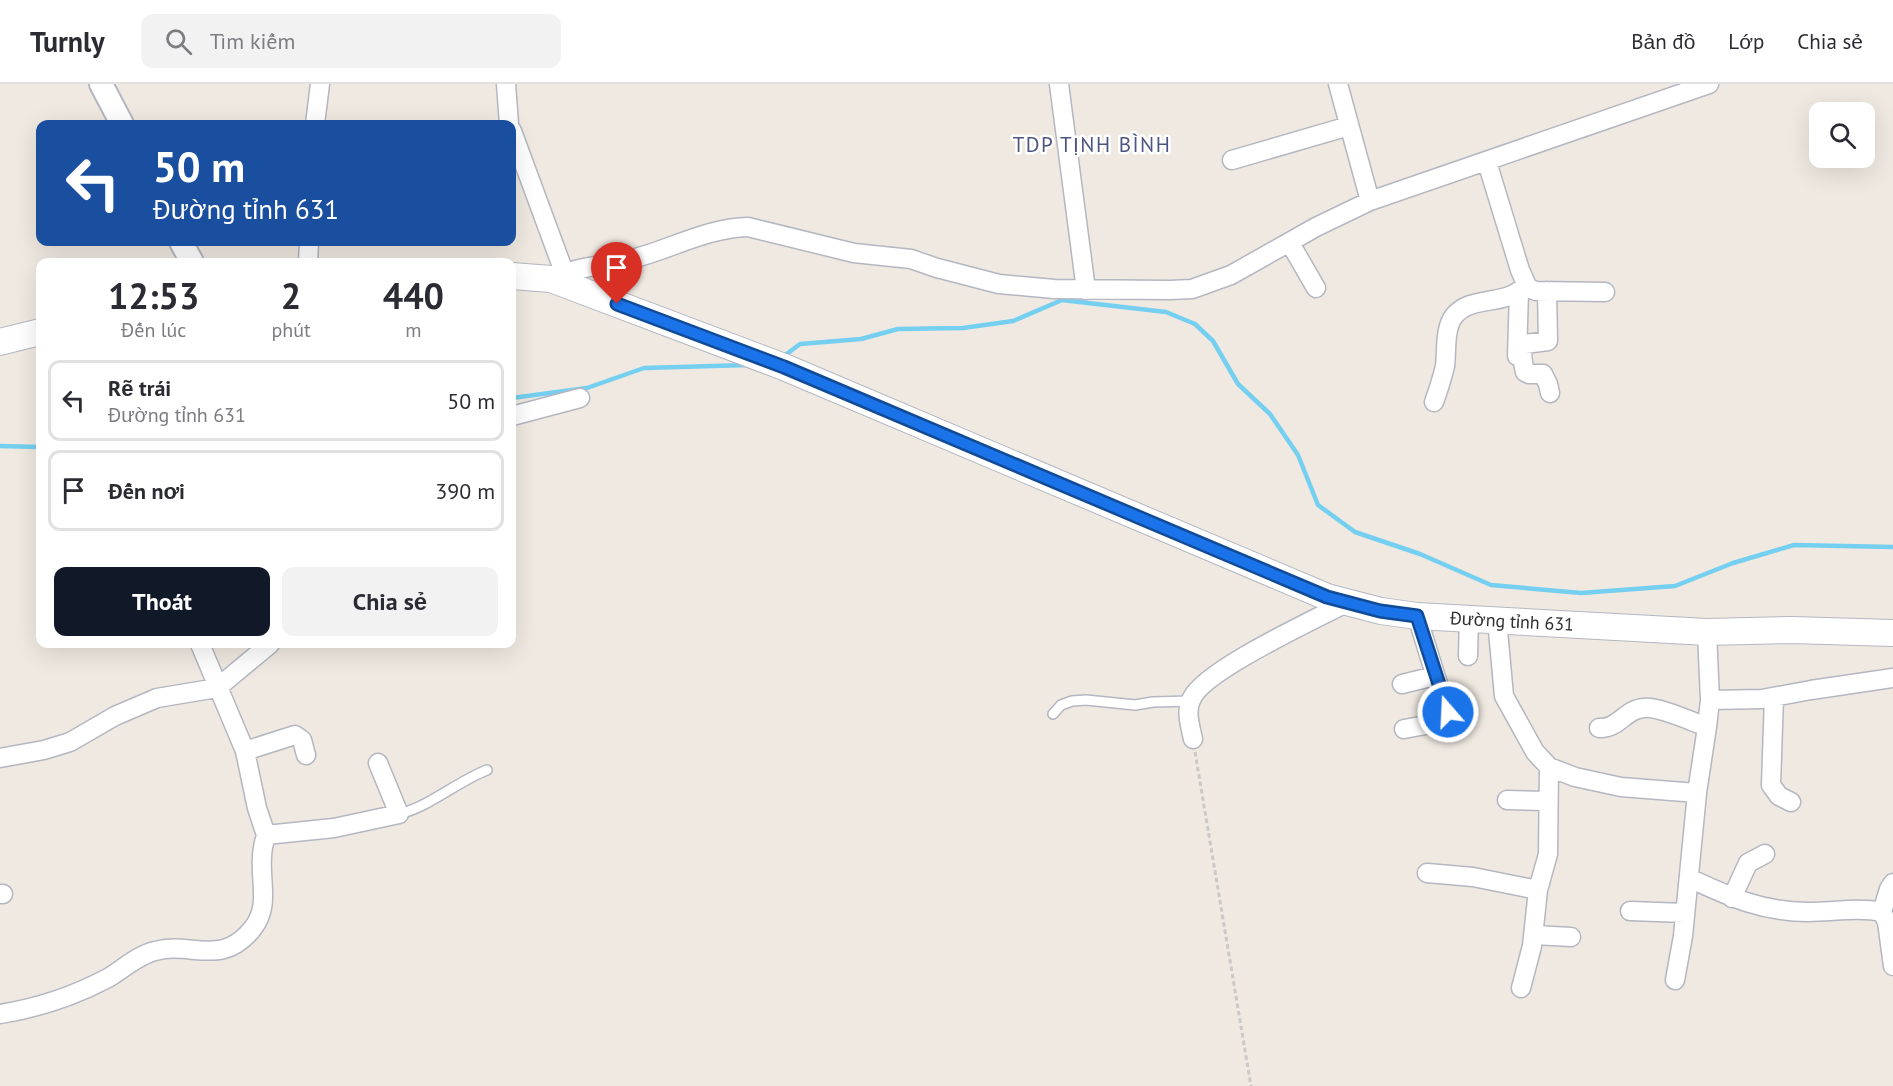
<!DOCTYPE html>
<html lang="vi">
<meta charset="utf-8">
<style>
:root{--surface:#fff;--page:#f2f2f3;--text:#2b2b33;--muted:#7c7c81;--line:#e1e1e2;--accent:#111827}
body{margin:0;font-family:"PT Sans",sans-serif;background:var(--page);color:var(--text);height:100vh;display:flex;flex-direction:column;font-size:22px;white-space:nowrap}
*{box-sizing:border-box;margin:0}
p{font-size:20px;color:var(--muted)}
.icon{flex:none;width:33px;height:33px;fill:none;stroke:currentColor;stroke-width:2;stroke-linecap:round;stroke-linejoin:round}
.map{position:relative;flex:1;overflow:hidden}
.details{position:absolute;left:36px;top:174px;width:480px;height:390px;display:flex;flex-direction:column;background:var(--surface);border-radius:12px;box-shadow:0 6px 24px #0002}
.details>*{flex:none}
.top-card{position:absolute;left:36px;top:36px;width:480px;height:126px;border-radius:12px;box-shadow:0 6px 24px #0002;background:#1a4fa0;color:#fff;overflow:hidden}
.controls{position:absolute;left:1809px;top:18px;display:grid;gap:12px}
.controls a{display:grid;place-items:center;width:66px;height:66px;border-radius:12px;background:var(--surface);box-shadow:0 6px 24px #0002;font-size:30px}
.pin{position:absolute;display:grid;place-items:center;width:51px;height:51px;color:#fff;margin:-62px -26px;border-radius:50% 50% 50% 0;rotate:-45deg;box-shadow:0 0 6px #0007}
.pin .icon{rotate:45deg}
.me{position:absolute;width:66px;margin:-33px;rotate:341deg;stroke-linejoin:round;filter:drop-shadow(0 0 4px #0008)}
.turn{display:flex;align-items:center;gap:21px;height:126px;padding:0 18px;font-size:27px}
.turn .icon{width:78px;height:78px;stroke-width:2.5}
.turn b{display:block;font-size:42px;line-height:51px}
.eta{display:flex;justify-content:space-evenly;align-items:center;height:102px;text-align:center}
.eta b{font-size:36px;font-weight:800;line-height:42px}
.action{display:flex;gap:12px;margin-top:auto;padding:12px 18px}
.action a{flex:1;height:69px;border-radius:12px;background:var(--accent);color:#fff;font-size:24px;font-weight:800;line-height:69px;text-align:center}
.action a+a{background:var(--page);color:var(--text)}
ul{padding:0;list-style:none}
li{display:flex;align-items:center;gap:18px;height:81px;margin:0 12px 9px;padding:0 6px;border:3px solid var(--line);border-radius:12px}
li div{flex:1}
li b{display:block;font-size:22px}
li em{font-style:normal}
header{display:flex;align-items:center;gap:36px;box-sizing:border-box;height:84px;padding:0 30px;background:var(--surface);border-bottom:2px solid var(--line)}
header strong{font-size:28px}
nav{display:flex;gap:33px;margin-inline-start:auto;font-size:21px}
.search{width:420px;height:54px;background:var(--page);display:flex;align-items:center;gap:15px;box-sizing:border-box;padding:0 21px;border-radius:12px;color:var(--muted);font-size:22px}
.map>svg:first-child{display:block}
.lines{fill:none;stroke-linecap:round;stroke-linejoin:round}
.stream{stroke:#75cff0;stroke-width:4.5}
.service-casing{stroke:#b4b7c1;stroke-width:12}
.minor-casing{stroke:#b4b7c1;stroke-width:21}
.tertiary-casing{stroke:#b4b7c1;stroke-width:26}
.secondary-casing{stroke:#b4b7c1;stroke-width:28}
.path{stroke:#c9c9c9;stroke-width:3;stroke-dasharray:4.5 3;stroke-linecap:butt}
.service{stroke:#fff;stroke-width:9}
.minor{stroke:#fff;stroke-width:18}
.tertiary{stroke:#fff;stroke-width:22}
.secondary{stroke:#fff;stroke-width:26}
.route-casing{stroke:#114b97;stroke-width:15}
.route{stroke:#1a73e8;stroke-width:10}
.labels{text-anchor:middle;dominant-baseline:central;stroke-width:5;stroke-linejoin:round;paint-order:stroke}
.street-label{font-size:18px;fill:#2e2e2e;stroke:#fff}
.quarter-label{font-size:21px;letter-spacing:1.5px;fill:#4d5680;stroke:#fff}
</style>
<header>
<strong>Turnly</strong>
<div class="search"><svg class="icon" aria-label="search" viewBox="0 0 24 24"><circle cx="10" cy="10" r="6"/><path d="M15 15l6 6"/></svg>Tìm kiếm</div>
<nav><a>Bản đồ</a><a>Lớp</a><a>Chia sẻ</a></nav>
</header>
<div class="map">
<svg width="1893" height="1002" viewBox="0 0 1893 1002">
<rect width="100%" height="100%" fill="#efe9e1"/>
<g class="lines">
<path class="stream" d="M784,272l16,-12 61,-5 37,-10 65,-1 50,-7 49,-21 104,12 29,12 18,17 25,43 32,30 28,41 20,50 37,27 65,22 71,31 90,8 94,-7 58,-23 61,-18 99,2
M512,314l75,-10 57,-20 104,-3
M0,362l40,1"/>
<g class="service-casing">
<path id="service" d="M1053,630l8,-9 11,-4 14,-1 49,5 18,-3 37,-1
M399,730c32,-8 57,-32 88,-44"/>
</g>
<g class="minor-casing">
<path id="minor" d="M506,0l3,40
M1059,0l27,206
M1338,0l32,117
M315,40l5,-40
M512,47l52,141
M1232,76l117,-34
M1487,78l33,108 8,18 8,3 69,1
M1290,159l26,45
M308,178l1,-20
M551,195c25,-13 54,-13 81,-20 39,-10 75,-31 116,-32l106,26 57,6 26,9 62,16 55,5 116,1 22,-1 39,-14 85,-48 54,-26 339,-117
M1547,207l1,50 -23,3c-5,7 -2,19 0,28l4,2h14l5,10 2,9
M1517,272l2,-64
M1434,318c4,-11 8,-23 11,-36 2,-15 -1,-37 9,-50 18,-22 54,-9 71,-31
M512,332l68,-18
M1497,536l7,76 31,56 14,15 26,10 46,10 76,6
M200,560l45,107 50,-16 7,5 4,15
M1468,572l1,-38
M1402,600l33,-8
M1774,613l-3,88 8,11 12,6
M1710,616l52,-1 49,-9 82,-12
M1599,644c20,1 26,-19 45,-20 14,-2 49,14 63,19
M1404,645l38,-7 6,-6 -31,-100
M1193,655c-3,-14 -8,-29 -1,-41 13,-28 122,-78 154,-95
M245,667l12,57 9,27
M0,674l44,-8 26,-8 45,-26 42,-18 60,-10 53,-44
M1507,716l40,1
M1427,789l46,4 65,13
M1689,794c41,19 73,34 119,34 25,0 50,-5 74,0l5,10 6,44
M0,810h3
M1732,814l16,-35 17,-9
M1630,827l55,2
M1882,828l7,-23 4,-6
M1534,851l37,2
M1675,896l8,-44 14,-143 10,-66 3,-27 -3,-68
M1521,904l11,-42 6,-56 10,-36 1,-87
M0,930c38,-6 74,-18 108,-36 15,-9 30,-23 47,-27 36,-10 67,17 98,-23 17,-22 7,-46 9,-71 0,-7 2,-15 4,-22l68,-7 65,-14 -21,-51"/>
</g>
<g class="tertiary-casing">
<path id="tertiary" d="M101,0l21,40
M181,158l11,20"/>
</g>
<g class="secondary-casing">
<path id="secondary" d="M512,192l39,3 233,88 543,230 54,14 36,5 290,16 84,-2 102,3
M0,258l40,-10"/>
</g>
<path class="path" d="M1195,668l56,334"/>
<use href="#service" class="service"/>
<use href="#minor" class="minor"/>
<use href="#tertiary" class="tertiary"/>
<use href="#secondary" class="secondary"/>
</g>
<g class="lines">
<g class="route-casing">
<path id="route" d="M617,220l167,63 543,230 53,14 37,5 31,96"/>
</g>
<use href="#route" class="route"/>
</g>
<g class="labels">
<g class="street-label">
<text transform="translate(1512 537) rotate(3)">Đường tỉnh 631</text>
</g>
<g class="quarter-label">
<text x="1092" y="60">TDP TỊNH BÌNH</text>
</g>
</g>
</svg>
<div class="controls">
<a><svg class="icon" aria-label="search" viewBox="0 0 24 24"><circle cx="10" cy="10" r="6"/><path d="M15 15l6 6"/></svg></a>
</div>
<div class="pin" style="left:617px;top:220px;background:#d93025"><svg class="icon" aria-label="arrive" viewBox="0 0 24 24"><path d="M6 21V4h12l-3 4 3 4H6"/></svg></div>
<svg class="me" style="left:1448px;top:628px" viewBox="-20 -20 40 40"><circle r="17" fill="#1a73e8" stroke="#fff" stroke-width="3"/><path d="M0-11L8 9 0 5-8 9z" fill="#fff"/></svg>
<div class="top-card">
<div class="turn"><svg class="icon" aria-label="left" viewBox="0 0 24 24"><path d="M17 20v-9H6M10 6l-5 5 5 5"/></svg><div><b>50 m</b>Đường tỉnh 631</div></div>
</div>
<section class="details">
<div class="eta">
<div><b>12:53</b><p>Đến lúc</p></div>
<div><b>2</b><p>phút</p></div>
<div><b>440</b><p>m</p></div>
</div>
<ul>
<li><svg class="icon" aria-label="left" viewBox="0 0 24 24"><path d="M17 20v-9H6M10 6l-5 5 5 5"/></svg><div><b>Rẽ trái</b><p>Đường tỉnh 631</p></div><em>50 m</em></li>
<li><svg class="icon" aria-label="arrive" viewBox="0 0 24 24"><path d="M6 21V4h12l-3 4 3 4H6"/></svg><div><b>Đến nơi</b></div><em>390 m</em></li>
</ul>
<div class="action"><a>Thoát</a><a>Chia sẻ</a></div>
</section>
</div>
